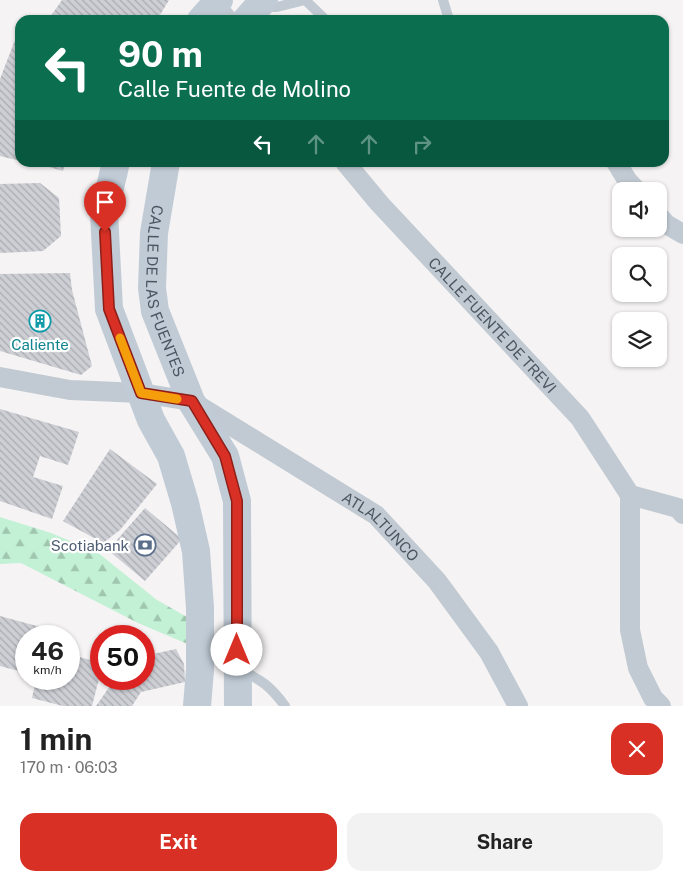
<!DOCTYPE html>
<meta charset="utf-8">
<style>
:root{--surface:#fff;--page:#f2f2f2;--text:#222;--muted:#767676;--accent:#d93025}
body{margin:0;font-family:"Public Sans",sans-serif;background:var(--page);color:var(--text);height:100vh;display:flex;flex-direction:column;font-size:19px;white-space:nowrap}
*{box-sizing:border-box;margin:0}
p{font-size:16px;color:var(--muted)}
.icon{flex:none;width:28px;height:28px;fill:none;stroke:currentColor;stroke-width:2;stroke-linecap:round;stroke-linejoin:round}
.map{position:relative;height:706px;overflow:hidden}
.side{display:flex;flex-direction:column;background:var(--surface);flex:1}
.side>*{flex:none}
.guide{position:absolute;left:15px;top:15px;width:654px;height:152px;border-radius:15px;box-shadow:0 1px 4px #0004;background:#0b6e4f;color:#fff;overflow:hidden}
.controls{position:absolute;left:612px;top:182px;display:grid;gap:10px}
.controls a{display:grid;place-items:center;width:55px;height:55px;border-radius:10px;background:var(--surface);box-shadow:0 1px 4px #0004;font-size:25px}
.speed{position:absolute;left:15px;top:625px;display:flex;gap:10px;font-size:25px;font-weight:700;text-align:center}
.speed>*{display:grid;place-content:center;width:65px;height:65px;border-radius:50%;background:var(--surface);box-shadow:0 1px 4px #0004;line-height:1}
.speed small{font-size:12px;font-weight:400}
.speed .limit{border:8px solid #d22;background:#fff;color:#111}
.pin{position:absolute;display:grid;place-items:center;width:42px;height:42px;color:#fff;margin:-51px -21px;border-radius:50% 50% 50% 0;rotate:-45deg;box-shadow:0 0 5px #0007}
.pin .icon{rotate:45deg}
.me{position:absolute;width:55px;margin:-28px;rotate:0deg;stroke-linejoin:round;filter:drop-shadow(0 0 4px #0008)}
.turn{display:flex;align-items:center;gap:18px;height:105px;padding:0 20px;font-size:22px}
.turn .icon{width:65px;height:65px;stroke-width:2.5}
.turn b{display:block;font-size:35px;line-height:42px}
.lanes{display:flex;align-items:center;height:48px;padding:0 20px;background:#0003;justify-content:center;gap:25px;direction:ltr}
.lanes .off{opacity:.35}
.round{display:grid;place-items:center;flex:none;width:52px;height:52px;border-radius:15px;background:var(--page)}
.summary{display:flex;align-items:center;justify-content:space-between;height:85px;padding:0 20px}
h1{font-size:30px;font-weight:700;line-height:38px}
.button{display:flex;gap:10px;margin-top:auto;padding:10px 20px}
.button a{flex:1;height:58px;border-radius:15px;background:var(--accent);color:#fff;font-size:20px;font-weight:700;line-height:58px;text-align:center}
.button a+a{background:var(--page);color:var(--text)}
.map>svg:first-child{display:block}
.forest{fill:url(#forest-firs)}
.building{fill:url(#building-back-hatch)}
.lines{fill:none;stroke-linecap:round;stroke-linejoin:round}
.lane{stroke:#c1cad2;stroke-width:10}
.street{stroke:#c1cad2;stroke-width:20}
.secondary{stroke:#c1cbd6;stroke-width:28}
.route-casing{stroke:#8d1f18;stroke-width:12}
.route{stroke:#d93025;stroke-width:9}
.slow{stroke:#f59e0b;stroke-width:9}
.labels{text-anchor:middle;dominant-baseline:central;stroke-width:4.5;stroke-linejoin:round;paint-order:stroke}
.street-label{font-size:15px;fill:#4a5661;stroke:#fff}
.culture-label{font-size:15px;fill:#0d838f;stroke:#fff}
.service-label{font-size:15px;fill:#4e5e75;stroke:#fff;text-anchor:end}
</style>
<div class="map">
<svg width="683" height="706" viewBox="0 0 683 706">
<defs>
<pattern id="forest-firs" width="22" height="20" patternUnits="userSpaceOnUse" patternTransform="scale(1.25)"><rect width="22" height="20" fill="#c3f1d5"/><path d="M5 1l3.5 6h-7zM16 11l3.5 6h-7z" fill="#a0c6b0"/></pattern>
<pattern id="building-back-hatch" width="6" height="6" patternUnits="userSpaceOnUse" patternTransform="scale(1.25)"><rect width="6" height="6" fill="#cdcfd5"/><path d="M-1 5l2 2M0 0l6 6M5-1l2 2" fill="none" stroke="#a8abb0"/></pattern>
</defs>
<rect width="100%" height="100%" fill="#f5f3f3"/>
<path class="forest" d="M0,517l51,16 46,19 60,48 37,21 -4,24 -52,-22 -117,-60 -21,1z"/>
<path class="building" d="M62,0h107l-12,20h-109z
M20,27v134l-20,-5v-77z
M31,162h34l-2,9z
M40,183l19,15 2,38 -18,15 -43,2v-69z
M70,273l2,17 20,76 -11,9 -81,-24v-77z
M0,409l79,23 -11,33 -28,-9 -7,21 30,9 -11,33 -52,-18z
M110,449l47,35 -37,46 -17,13 -40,-22z
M145,508l37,31 -37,42 -37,-31z
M0,616l55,15 -1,5h-28v37l-26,-7z
M176,649l8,15 1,18 -44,10 -9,14h-36l19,-27h29v-23z
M69,654l32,9v8l-9,35h-29l-31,-8 4,-19h33z"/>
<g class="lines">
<path class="lane" d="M305,0l21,20
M443,0l6,20
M262,7h15l28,-7
M240,670c21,9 31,17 45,36"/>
<g class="street">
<path d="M210,0l18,20"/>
<path id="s1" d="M345,162l34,41 201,215 50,77"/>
<path d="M616,162l11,18 10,11"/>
<path d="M659,216l7,8 17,10"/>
<path id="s2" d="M0,377l70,13 71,3 50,8 185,114 61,66 52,71 29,54"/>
<path d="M630,495v135l8,38 15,30 8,8"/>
<path d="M630,495l48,13 5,6"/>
</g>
<g class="secondary">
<path d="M201,20l18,-20"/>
<path d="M246,20l18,-20"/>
<path d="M116,162l-12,51 5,96 42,111 20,36 14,47 11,48 4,57v62l-3,36"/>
<path id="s3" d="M166,162l-12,71 -2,55 3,23 36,90 34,55 12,45 1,205"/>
</g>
</g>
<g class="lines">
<g class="route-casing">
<path id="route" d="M105,232l4,77 32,84 51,8 33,55 12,45v149"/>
</g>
<use href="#route" class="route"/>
<path class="slow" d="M120,338l21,55 36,6"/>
</g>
<defs>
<g id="building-ring" transform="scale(1.125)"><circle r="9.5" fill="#fff" stroke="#0f9aa8" stroke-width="1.5"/><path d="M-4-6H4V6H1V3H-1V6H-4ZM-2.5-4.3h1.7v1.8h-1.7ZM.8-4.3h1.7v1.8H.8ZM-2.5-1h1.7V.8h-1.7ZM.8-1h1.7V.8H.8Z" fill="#0f9aa8"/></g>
<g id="bank-ring" transform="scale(1.125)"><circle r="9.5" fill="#fff" stroke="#5c6f8a" stroke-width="1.5"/><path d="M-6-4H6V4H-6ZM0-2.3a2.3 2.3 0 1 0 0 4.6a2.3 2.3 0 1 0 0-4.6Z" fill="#5c6f8a"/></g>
</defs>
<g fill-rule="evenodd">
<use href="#building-ring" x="40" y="321"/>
<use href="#bank-ring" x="145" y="545"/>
</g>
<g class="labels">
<g class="street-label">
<text stroke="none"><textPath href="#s3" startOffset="132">CALLE DE LAS FUENTES</textPath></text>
<text stroke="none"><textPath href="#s1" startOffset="220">CALLE FUENTE DE TREVI</textPath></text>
<text stroke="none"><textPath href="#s2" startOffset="421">ATLALTUNCO</textPath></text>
</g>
<g class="culture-label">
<text x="40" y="344">Caliente</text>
</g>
<g class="service-label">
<text x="129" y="545">Scotiabank</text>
</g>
</g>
</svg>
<div class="controls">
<a><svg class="icon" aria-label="sound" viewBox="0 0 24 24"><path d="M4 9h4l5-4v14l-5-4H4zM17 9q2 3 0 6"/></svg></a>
<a><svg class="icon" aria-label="search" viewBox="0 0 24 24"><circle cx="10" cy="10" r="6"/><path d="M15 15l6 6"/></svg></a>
<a><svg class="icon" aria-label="layers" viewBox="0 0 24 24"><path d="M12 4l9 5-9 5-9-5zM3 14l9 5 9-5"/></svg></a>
</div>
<div class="speed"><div>46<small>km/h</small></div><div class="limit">50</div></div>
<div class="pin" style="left:105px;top:232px;background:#d93025"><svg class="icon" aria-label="arrive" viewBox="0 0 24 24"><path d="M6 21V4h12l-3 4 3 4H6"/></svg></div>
<svg class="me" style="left:237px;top:650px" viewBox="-20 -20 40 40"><circle r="19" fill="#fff"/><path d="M0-13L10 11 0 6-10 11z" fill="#d93025"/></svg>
<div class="guide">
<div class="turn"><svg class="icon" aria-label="left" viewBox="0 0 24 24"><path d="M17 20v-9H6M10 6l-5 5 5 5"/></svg><div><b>90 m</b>Calle Fuente de Molino</div></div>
<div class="lanes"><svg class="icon" aria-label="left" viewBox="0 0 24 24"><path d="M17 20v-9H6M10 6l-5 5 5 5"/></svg><svg class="icon off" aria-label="ahead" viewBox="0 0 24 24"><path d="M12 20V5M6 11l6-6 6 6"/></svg><svg class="icon off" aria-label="ahead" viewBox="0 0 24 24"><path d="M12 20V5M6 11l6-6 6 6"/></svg><svg class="icon off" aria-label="right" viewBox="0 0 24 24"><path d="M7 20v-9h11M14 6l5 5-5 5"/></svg></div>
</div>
</div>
<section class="side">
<div class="summary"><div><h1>1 min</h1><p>170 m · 06:03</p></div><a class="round" style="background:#d93025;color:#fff"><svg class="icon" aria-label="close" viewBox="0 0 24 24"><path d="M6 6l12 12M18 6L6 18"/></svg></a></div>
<div class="button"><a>Exit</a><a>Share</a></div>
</section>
